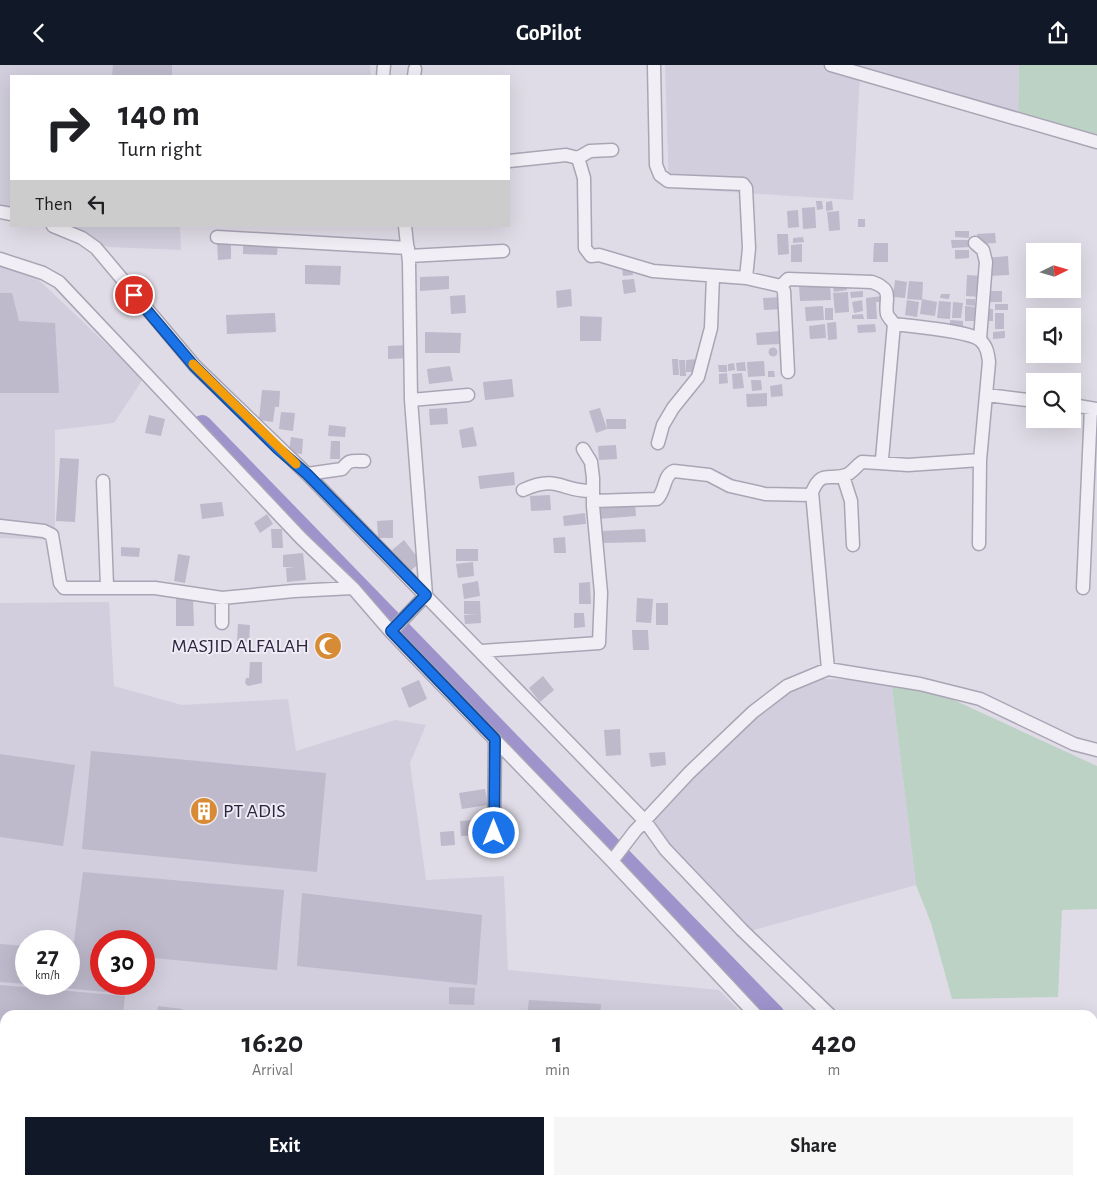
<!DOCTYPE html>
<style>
:root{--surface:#fff;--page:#f6f6f6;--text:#202124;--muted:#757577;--accent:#111827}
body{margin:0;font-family:"Alegreya Sans",sans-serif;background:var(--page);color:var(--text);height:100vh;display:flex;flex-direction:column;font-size:19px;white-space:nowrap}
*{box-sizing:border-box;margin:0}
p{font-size:16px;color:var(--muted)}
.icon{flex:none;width:28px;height:28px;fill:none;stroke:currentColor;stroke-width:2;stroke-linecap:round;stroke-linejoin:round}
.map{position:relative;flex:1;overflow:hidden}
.details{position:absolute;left:0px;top:945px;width:1098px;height:175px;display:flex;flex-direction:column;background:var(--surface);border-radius:15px 15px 0 0;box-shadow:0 5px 20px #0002}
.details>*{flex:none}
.banner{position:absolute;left:10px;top:10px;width:500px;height:152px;border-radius:0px;box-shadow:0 5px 20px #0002;background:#fff;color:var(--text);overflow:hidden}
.needle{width:32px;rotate:85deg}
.fabs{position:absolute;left:1026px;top:178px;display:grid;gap:10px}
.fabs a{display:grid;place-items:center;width:55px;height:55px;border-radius:0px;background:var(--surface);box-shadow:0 5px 20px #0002;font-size:25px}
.speed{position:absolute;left:15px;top:865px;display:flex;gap:10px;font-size:25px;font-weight:700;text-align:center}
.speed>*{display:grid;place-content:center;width:65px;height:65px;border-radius:50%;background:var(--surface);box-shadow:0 5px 20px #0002;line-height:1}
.speed small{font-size:12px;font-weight:400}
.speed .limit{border:8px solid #d22;background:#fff;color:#111}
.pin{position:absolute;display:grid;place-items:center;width:42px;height:42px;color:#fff;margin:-21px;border:2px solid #fff;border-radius:50%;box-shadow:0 1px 5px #0007}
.me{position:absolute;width:55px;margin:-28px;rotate:0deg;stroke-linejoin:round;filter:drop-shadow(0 0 4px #0008)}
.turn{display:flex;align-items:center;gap:18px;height:105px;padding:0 25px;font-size:22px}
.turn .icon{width:65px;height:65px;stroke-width:2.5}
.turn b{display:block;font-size:35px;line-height:42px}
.then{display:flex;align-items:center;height:48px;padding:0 25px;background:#0003;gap:10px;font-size:19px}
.eta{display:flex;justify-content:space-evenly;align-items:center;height:85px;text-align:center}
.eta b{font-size:30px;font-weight:700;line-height:35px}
.button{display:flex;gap:10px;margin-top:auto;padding:10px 25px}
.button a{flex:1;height:58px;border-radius:0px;background:var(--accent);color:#fff;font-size:20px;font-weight:700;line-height:58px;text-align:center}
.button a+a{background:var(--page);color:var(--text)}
header{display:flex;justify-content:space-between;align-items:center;height:65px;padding:0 25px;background:var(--accent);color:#fff;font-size:22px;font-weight:700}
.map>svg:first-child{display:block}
.built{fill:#d2cedd;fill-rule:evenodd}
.green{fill:#bcd2c5}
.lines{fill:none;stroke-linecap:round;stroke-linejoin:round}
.river{stroke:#9e93cb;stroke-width:20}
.building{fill:#beb9cb}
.minor-casing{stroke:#aaa5b5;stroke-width:15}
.minor{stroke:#f1eff5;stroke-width:12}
.route-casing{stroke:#114b97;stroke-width:12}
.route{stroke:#1a73e8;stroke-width:9}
.slow{stroke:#f59e0b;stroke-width:9}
.labels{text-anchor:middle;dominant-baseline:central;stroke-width:4;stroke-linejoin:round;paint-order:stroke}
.poi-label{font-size:20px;fill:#2d253f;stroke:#eeebf5;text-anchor:end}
</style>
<header><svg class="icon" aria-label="back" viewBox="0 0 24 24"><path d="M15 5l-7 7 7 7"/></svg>GoPilot<svg class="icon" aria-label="share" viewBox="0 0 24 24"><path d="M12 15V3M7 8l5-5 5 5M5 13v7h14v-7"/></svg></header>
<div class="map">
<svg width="1097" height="1120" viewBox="0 0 1097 1120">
<rect width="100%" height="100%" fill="#dfdce7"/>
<path class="built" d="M0,0h370l1,11h-360v136l-11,-3z
M665,0h354l-1,56 -158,-47 -7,126 -184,-12z
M53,161h127l1,24 -73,-3z
M0,197l40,19 103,98 -29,44 -59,7v110l-55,-2z
M109,537l5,84 68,19 106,-6 8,52 99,-31 31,5 -16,38 16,117 78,-4 4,94 211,20 24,25h-738v165h862l-1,5h-866v-582zM26,876h43v43h-43zM101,876h43v43h-43z
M817,614l74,1 25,205 -169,47 -108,-105 141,-140z"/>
<path class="green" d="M1019,0h78v77l-79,-21z
M891,615l52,15 154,71v143l-35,1 -4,87 -106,2 -21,-76 -15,-38z"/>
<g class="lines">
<path class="river" d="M202,360l573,590
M935,1115l4,5"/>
</g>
<path class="building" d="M113,0h59v11h-60z
M816,136h6l1,8 -6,1z
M832,136l1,9 -7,1v-9z
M815,142l1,21 -13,1 -1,-21z
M798,145l1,17 -11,1 -1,-17z
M839,146l1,19 -11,1 -2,-19z
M858,154h7v8h-7z
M955,166h14v7l-14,-1z
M995,168l1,10 -18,1 -1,-10z
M777,169h11l1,20 -11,1z
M803,172l1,5 -11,1v-5z
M231,175v19l-13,1 -1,-19z
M243,175l35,1 -1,14 -34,-1z
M951,175h19l1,7 -19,1z
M874,178h14v19h-15z
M802,179v18h-11v-17z
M955,185h14v8l-14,1z
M1008,191l1,19 -22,1 -1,-18z
M305,200l36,1 -1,19 -35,-1z
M632,202l1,8 -10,1 -1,-8z
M967,210l15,1 -1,21 -15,-1z
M449,211v13l-29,2v-14z
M634,214l2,13 -12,2 -2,-14z
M895,215l12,2 -2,16 -12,-1z
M909,216l14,1 -1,18 -15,-1z
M830,219l1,16 -31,1 -1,-16z
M847,221v4l-13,2 -1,-5z
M571,224l1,17 -15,2 -1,-17z
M863,226v6l-12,1 -1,-6z
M987,226h15v11h-15z
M848,227l1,20 -14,1 -2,-20z
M0,228h12l7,28 36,2 4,70h-59z
M941,229h9l-1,5 -9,-1z
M465,230l1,18 -15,1 -1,-18z
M883,231l1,6h-8l1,17h-10l-1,-21z
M781,232l1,12 -18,1 -1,-12z
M922,234l15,3 -2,14 -15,-2z
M966,234h9v7l-9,-1z
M862,235l1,11 -9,2 -2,-11z
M907,235l12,2 -2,15 -12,-2z
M939,236l12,1 -1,17 -13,-1z
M953,237l10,1 -2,15h-9z
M995,239h13v6h-13z
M823,241l1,14 -18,1 -1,-14z
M965,241l13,1 -1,14h-12z
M825,243h8v12h-8z
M984,244h9v12h-9z
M275,248l1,19 -49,2 -1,-19z
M995,248h9v16h-9z
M863,249l1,5h-12v-4z
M580,251l22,1 -1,24h-21z
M950,255l13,1v5l-13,-1z
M836,257l1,17 -9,1 -1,-17z
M825,259l1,14 -16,1 -1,-13z
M875,259l1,8 -18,1 -1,-8z
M781,266l1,13 -25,1 -1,-12z
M1005,266v7l-12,1v-7z
M425,267l36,1 -1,20h-35z
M408,280l1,13 -21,1v-13z
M768.5 287a4.5 4.5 0 1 1 9 0a4.5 4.5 0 1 1-9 0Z
M672,294h6l1,16h-6z
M697,294l1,13h-12v-12z
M679,295h6l1,16h-6z
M764,296l1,15 -17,1 -1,-15z
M745,297l1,9h-9l-1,-8z
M734,298l1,7 -7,1v-7z
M718,300h9v7h-8z
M450,301l3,15 -24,3 -2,-15z
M768,306h6l1,6h-7z
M727,308l1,10 -9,1v-10z
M742,308l2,15 -11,1 -1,-15z
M512,314l2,18 -29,3 -2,-18z
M751,315h10l1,10 -10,1z
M782,319l1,12 -12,1 -1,-11z
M262,325l18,1 -1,16h-4l-2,15 -14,-2z
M767,328v13l-20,1 -1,-13z
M447,343l1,16 -18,1 -1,-16z
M600,343l7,21 -11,4 -7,-22z
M281,347l14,1 -2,18 -14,-2z
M149,350l16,4 -4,17 -16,-3z
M606,354h20v10h-19z
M329,360l17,2 -1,10 -17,-1z
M473,362l4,19 -15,2 -3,-18z
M291,372l12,2 -1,15 -13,-1z
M331,376h9v18h-10z
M616,380l1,14 -18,1 -1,-14z
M60,393l19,1 -4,63 -19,-1z
M514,407l1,13 -35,4 -2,-13z
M550,430l1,15 -20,1 -1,-15z
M222,437l2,14 -22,3 -2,-15z
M635,437l1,14 -38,3 -1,-14z
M585,448l1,11 -22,2 -1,-10z
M267,449l6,10 -13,9 -6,-10z
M393,455v18h-15l-1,-17z
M271,464h11l1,19h-11z
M645,464l1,13 -44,1v-12z
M565,472l1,16h-12l-1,-15z
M404,475l17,22 -12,10 -17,-22z
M121,482l19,1 -1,9 -18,-1z
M456,484h22v12h-22z
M303,488l3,27 -19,2 -1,-14 8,-1h-11v-12z
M178,489l12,2 -5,27 -11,-2z
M473,497l1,14 -16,2 -2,-14z
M478,516l2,15 -16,3 -2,-15z
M590,517l1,22h-12v-21z
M176,532h17l1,29h-18z
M637,533l16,1 -2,24 -15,-1z
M464,536h16l1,22 -16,1 -1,-9 13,-1h-13z
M656,538h12v22h-12z
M574,548h10l1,14 -11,1z
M238,559l12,1 -1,17 -12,-1z
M632,565h16l1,20h-16z
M339,574v14l-22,1 -1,-14z
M250,597h12v21l-14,3 -3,-3 1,-5h3z
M543,611l11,14 -14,12 -11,-14z
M419,615l8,19 -18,9 -8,-20z
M620,664l1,26 -15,1 -2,-26z
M91,686l235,22 -9,99 -235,-23z
M665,687l1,13 -15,2 -2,-14z
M0,689l75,11 -12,81 -63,-9z
M485,724l3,16 -26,4 -3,-16z
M490,754l1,15 -30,2 -1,-15z
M454,766l1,14 -14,1 -1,-14z
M83,807l201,18 -7,80 -133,-13v-16h-43v11l-14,-1 14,2v31h26l-1,10 -92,-9 35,-1v-35h4z
M302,828l180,22 -5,70 -180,-19z
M0,879l26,2v38l-26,-2z
M0,920l125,11 -2,19h-118v7l-5,-1z
M449,922l26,1 -1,17 -25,-1z
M529,935l72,4 -1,11h-73z
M158,941l24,3 -1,6h-24z
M372,945l38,4v1h-39z
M636,946l34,3v1h-35z
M4,994h1v19l-3,-1z
M3,1018h2v39h-5z
M0,1079h5v36h364l37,5h-406z
M511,1115h76l-1,5h-76z
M618,1115h70v5h-71z"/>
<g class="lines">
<g class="minor-casing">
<path id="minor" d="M654,0l2,100 4,10 8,6 75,3 3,4 3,60 -3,30
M831,0l266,77
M383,11l1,-11
M414,11l1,-7
M578,93l12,-7 22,-1
M509,96l57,-6 12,3 6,20 1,70 6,8 8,-1 54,16 93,7 35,8 3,5 4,81
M0,147l11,2
M53,161l29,12 14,10 99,118 112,108 338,347 20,28 77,81 88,85
M217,172l191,11
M975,178l8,7 3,12 -6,77
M409,191l94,-5
M0,194l43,14 16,9 242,256 52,50 38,44 221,229 144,154
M781,221l7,-7 84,3c23,8 12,17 15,32 1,3 5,7 7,10l-12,135 -3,4 -17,-1c-6,4 -10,11 -16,13 -18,6 -24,-6 -34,17l16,177
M894,259c17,2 75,7 86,16 7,6 8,14 9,22l-9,98 -1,84
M987,330l48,6
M411,335l57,-5
M1072,340l25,4
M658,378l5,-18 10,-17 25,-31 13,-49 2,-52
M879,398l29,2 72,-5
M307,409l35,-5c8,-10 9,-8 22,-8
M843,411l8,25 2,44
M103,416l4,105
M523,425c36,-16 38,2 70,1
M593,436l64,-2c9,-8 6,-24 17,-28l35,4 21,11 35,8 46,1
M0,461l44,5 8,4 8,48 4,5h91l67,10 72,-7 59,-3
M1083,523l8,-180
M222,533v25
M391,567l35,-37 -15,-195 -2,-138 -4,-36
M481,586l118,-8 2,-50 -8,-87v-28l-2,-16 -8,-13
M494,768l1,-94
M612,796l23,-30 54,-58 64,-61 34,-26 41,-17 92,15 60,15 94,45 23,6
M909,1115l5,5
M972,1115l4,5"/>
</g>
<use href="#minor" class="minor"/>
</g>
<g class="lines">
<g class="route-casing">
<path id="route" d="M134,230l60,71 84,83 29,25 119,121 -35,36 104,108 -1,94"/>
</g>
<use href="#route" class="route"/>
<path class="slow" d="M193,299l103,100"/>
</g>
<defs>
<g id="mosque-disc" transform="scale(1.4375)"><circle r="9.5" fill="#d88b35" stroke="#eeebf5"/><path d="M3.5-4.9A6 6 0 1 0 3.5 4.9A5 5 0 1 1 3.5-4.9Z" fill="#fff"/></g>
<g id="building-disc" transform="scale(1.4375)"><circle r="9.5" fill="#d88b35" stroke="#eeebf5"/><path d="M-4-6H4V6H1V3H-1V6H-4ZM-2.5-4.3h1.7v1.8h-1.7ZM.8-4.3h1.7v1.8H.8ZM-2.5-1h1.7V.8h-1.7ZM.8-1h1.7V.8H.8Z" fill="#fff"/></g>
</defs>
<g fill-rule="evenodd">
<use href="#mosque-disc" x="328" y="581"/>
<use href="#building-disc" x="204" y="746"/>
</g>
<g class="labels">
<g class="poi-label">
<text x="309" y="581">MASJID ALFALAH</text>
<text x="223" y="746" text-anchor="start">PT ADIS</text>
</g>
</g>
</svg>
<div class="fabs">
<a><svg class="needle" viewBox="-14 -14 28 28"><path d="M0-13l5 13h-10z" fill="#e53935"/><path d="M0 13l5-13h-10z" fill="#757577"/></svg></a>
<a><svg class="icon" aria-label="sound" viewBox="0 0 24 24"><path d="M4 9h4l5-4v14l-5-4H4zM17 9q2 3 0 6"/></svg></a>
<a><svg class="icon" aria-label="search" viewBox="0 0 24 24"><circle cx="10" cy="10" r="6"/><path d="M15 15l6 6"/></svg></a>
</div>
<div class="speed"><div>27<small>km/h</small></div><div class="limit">30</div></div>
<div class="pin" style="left:134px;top:230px;background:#d93025"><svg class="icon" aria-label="arrive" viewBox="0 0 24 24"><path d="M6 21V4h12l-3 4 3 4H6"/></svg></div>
<svg class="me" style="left:494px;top:768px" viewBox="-20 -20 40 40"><circle r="17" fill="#1a73e8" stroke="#fff" stroke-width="3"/><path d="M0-11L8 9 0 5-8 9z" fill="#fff"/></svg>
<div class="banner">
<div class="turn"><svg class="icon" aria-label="right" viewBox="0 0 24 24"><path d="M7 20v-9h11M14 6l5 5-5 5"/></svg><div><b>140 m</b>Turn right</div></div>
<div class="then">Then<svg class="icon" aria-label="left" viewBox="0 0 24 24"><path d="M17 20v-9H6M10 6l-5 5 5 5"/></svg></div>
</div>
<section class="details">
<div class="eta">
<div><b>16:20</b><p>Arrival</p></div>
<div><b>1</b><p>min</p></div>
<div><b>420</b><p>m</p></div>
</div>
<div class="button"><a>Exit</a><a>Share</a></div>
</section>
</div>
